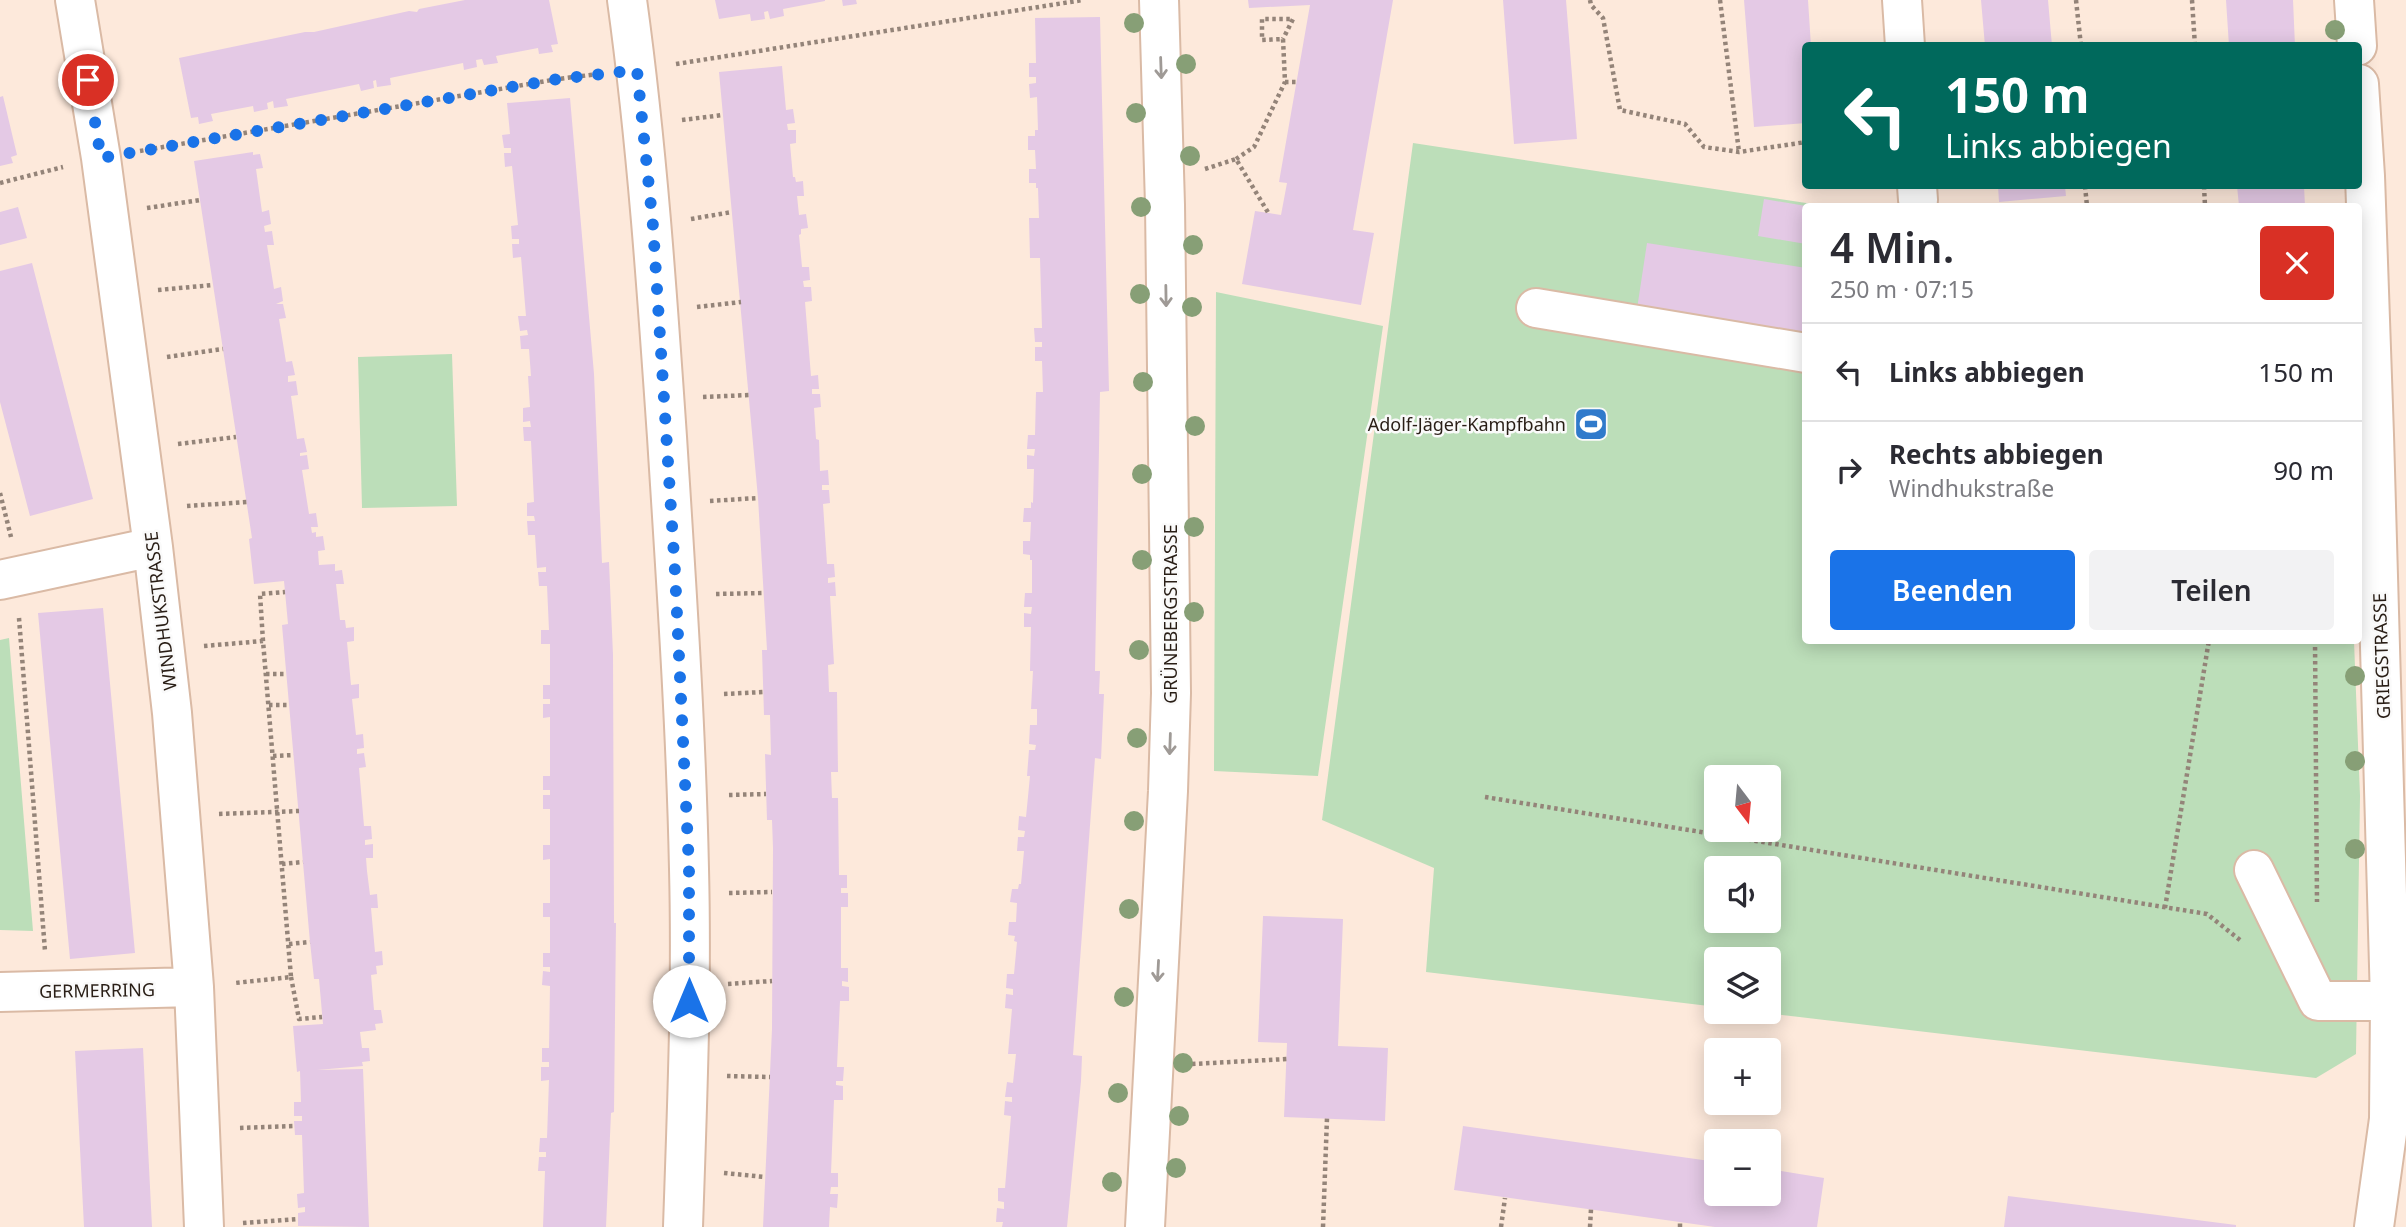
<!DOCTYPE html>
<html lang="de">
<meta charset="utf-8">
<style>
:root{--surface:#fff;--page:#f2f2f3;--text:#2b2b33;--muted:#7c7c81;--line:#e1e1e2;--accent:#1a73e8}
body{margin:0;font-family:"Noto Sans",sans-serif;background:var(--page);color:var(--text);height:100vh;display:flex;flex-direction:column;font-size:26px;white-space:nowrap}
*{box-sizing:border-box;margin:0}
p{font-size:23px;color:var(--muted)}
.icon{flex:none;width:38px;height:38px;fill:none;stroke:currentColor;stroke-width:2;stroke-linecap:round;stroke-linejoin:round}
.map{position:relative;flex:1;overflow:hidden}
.side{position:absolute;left:1802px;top:203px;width:560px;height:441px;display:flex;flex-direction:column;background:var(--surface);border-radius:7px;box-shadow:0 4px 18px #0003}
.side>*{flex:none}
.top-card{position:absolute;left:1802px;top:42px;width:560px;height:147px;border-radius:7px;box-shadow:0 4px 18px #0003;background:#00695c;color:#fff;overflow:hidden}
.needle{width:46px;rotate:164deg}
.fabs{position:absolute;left:1704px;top:765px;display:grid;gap:14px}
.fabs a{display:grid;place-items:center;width:77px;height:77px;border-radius:7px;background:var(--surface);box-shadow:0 4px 18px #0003;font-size:35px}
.pin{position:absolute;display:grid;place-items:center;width:60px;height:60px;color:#fff;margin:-30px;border:4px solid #fff;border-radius:50%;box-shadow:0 2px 7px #0007}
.me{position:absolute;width:77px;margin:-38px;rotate:0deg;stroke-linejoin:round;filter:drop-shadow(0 0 5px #0008)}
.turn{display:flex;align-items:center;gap:24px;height:147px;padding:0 28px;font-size:32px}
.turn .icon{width:91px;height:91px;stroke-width:2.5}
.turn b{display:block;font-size:49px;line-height:60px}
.round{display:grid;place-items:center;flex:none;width:74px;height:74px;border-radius:7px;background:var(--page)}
.overview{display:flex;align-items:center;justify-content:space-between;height:119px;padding:0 28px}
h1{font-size:42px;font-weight:600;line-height:52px}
.primary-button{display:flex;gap:14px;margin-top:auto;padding:14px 28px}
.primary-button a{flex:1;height:80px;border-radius:7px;background:var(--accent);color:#fff;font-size:28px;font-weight:600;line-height:80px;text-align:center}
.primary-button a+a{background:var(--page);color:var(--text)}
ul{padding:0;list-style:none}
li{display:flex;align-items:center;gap:21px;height:98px;padding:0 28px;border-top:2px solid var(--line)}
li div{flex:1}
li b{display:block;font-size:26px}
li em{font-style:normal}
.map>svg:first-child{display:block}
.green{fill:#bcdeb9;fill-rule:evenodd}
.building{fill:#e4c9e5}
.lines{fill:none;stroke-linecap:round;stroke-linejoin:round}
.minor-casing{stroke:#dabaa5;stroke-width:42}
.path{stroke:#948479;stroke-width:4.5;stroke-dasharray:3.5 3.5;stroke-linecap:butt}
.minor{stroke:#fff;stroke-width:38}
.tree{fill:#879f76}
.oneway{stroke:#9f9a96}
.route{stroke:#1a73e8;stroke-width:12;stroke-dasharray:0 21.6}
.labels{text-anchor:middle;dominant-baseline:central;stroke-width:5;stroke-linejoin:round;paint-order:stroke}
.poi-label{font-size:18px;fill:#291e16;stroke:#fafafa;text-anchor:end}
.street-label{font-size:18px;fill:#291e16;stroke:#fafafa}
</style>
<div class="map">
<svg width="2406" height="1227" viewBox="0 0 2406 1227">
<rect width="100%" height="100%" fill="#fde9db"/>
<path class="green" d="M1413,143l413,63h-20v434l548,1 6,155 -4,258 -40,24 -559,-66h12v-53h-52v48l-291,-35 8,-104 -112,-48zM1717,777h52v53h-52zM1717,868h52v52h-52z
M1216,292l167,34 -65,450 -104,-5z
M452,354l5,152 -95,2 -4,-151z
M9,638l24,293 -33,-1v-290z"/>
<path class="building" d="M465,0h84l9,44 -7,1 2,7 -14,2 -1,-6 -42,8 2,7 -14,2 -2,-6 -6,1 1,7 -13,3 -1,-7 -73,15 1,7 -14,2 -1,-7 -3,1 1,7 -13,3 -2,-7 -73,15 2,7 -14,2 -1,-7 -6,2 1,6 -14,3 -1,-6 -42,8 2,7 -14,3 -1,-7 -7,1 -12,-60 126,-26h9l95,-21 8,1 2,-3z
M715,0h110v1l-42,8 1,7 -14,3 -2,-8 -4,1 1,7 -14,2 -1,-7 -31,5z
M842,0h14l1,4 -14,2z
M1248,0h145l-40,230 21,3 -13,72 -119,-21 13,-73 26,4 6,-32 -8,-1 31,-177 -61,3z
M1503,0h63l11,139 -63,5z
M1744,0h64l3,46h-5v77l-52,4z
M1981,0h67l4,46h-67z
M2226,0h67l2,46h-66z
M1100,17l9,374 -9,1 -5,279h5l-1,23h5l-3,65 -6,-1 -22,297 9,1 -1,25 -14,146h-65l1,-5h-7l1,-14 7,1v-7l-6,-1v-13h7l6,-72 -7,-1 1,-14 7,1v-5h-7l2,-15 6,1 3,-29h-8l4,-45 -7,-1 1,-14 7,1v-6l-7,-1 1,-14h7l3,-32 -3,-1 1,-5 -7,-1 1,-13h7l1,-19 -7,-1 2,-13h6l1,-5h2l3,-33h-7l1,-14h6l1,-6 -7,-1 1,-14 7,1 4,-41h-3l2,-26h6l1,-5 -7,-1 1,-19h7v-16h-6l2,-38h-3l1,-44h-7v-14l7,1 1,-7h-8l1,-14h7v-33h-2v-5l-7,-1v-13h7l1,-19h-8l1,-14h7v-6l2,1 1,-34h-7v-14l7,1 1,-7h-8l1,-14h7l1,-43h7l-1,-31h-7v-14h7v-5h-7l-1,-14h8l-2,-70h-10l-1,-40h10l-1,-30h-2v-5h-7v-14h7l-1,-19h-7v-14h7v-6h3l-1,-33 -7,1 -1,-14 7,-1v-6h-7v-14h7l-1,-45z
M782,66l4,44 7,-1 2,14 -8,1 1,6h8v13l-6,1 3,33h2l1,5 7,-1 1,15h-7l2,19 7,-1 2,14 -7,1v5l-2,1 3,32h7l1,13 -7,1 1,6h7l1,14 -7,1 6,74 7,-1 1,14h-7v5h8l1,13 -7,1 2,31 3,1 1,31 8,-1 1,15h-7v5h7l1,13 -7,1 4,60h7l1,13 -7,1v5l7,-1 1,14h-6l4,68 -6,1 1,27h8l1,80h-7l1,26h6l1,77h8v13h-6v5h7v14h-7v61h7v14l-6,-1v5l7,1v14h-9l-3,66h7l-1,14h-7v4l7,1v14h-9l-3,73h7v14h-7l-1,7h8l-1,14 -7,-1 -1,20h-66l9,-198 1,-181 -1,-28h-5l-2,-66 6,1 -1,-40h-6l-2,-65h5l-9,-152 -39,-426z
M3,96l14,59 -6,2 2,6 -13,3v-69z
M570,98l24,276 8,189 7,-1 4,93 1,268h2l-2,189 -3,1 -5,114h-63l2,-56h-7l1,-14h7v-5h-7l1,-14h7l2,-58 -8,1v-14h8v-5h-7v-14h7l1,-62 -8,-1 1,-14 7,1v-5h-7v-14h7v-36h-7v-14h7v-44l-7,1v-15h7v-36h-7v-14h7v-5h-7v-14h7v-59l-7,1v-14h7v-5h-7v-14h7v-41h-9v-14h8l-2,-44h-8l-1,-14h8v-5l-9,1 -2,-33h-7l-1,-14h8l-1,-5h-7v-13l7,-1 -3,-61h-7l-1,-14h8l-1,-6 -7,1v-14l7,-1 -2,-31h3l-2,-27h-8l-1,-13 8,-1 -1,-5 -7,1 -2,-15h8l-5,-59 -8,1 -1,-14h7v-5h-7l-1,-13 7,-1 -6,-59 -7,1 -1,-14h7v-5h-7l-2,-13 8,-1 -3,-31z
M253,152v3l7,-1 3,14 -7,1 6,43 7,-2 2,14 -7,2 1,6 7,-1 2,14h-7l7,44 7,-2 2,14 -7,3h7l3,14 -7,1 7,43 6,-1 3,14 -7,1v6l8,-1 2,14 -7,1 6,43 7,-1 3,14 -7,1v3l7,-1 2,14 -7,1 7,44 7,-1 2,14h-7l1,6 4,-1v5l7,-1 2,14 -7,1 1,14 16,-1v7l7,-1 2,14h-8l4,36h5l1,8 8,-1v14l-7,1 4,43 8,-1v14l-7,1 4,36 7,-1 1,14 -7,1v5l7,-1 2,14 -7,1 5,58h7l1,13 -7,1v5l8,-1v14h-7l1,13 3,24 7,-1 1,14h-7l4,44 7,-1 1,14 -7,1 1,8 -6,1 3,35h7l2,13 -8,1 1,6 -16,2 2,16h7l1,13 -8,1 1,4 -46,4 46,-1 6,158 -71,-1v-13l7,-1v-5l-7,1 -1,-14 7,-1 -2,-58h-7l-1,-14h8v-5h-8v-14h7l-1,-31 -3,1 -4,-46 30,-2 -4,-45h-5l-4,-37 -28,-317 6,-1 -4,-43 -30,3 -5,-45 3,-1 -58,-377z
M1998,186h67l1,10 -67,6z
M2237,186h67l1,20h-66z
M1764,199l42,7v38l-48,-8z
M18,207l9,31 -27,7v-33z
M1647,243l159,25v67l-169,-26z
M32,263l61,236 -63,17 -30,-114v-131z
M103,608l32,345 -65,6 -32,-346z
M1263,916l80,3 -5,127 50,2 -3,73 -101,-4 3,-74 -29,-1z
M143,1048l9,179h-68l-9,-176z
M1463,1126l254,36v32h52v-25l55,9 -7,49h-102l-261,-37z
M2008,1196l228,29v2h-232z"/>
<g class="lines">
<g class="minor-casing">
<path id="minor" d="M75,0l26,158 52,389 19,166 22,274 10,240
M627,0c20,145 30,291 40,437 9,143 19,288 22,432 3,119 -2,239 -6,358
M1902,0l3,46
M2354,0l3,46
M2359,84l6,92 9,259 16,566 -1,118 -15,108
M1917,186l1,14
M1536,308l270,45
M0,580l153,-33
M2254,870l64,131h72
M0,992l194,-5
M1145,1227l23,-436 3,-98 -6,-488 -6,-205"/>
</g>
<path class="path" d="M1590,0l1,5 12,13 17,92 65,14 19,23 35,5 67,-10
M1720,0l19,152
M2076,0l5,46
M2192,0l3,46
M676,64l407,-64
M1285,82h11
M682,120l41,-5
M140,151l418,-72 40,-5
M1236,159l18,-12 31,-65 -2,-43 -21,1v-21h31l-10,20
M1205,169l31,-10 33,55
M0,183l63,-16
M2085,186l2,20
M2204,186l1,20
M147,208l53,-8
M691,219l41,-7
M158,290l55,-5
M697,307l44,-5
M167,357l56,-8
M703,397l46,-2
M178,444l58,-7
M0,493l11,44
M710,501l48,-3
M187,506l60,-4
M716,594l48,-1
M19,618l26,333
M2315,640l2,262
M263,641l-3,-47 25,-2
M204,646l59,-5 28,336 -56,6
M266,674h21
M724,694l39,-2
M269,705h21
M273,756l21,-1
M729,795l37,-1
M1485,797l722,117 33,26
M219,814l80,-3
M282,864l21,-2
M729,893l43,-1
M2165,908l44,-268
M289,944l21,-2
M291,977l8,42 23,-2
M728,984l44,-3
M1192,1064l95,-5
M727,1076l43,1
M240,1128l55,-2
M724,1173l41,4
M243,1223l55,-4
M1323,1227l4,-109
M1501,1227l4,-29
M1590,1227l1,-18
M1680,1227v-4"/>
<use href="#minor" class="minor"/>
</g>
<g class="tree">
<circle cx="1134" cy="23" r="10"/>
<circle cx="2335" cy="30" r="10"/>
<circle cx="1186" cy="64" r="10"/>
<circle cx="1136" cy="113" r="10"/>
<circle cx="1190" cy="156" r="10"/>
<circle cx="1141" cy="207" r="10"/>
<circle cx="1193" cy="245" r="10"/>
<circle cx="1140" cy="294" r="10"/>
<circle cx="1192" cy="307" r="10"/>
<circle cx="1143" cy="382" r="10"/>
<circle cx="1195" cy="426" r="10"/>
<circle cx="1142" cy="474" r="10"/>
<circle cx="1194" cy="527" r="10"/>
<circle cx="1142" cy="560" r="10"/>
<circle cx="1194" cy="612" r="10"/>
<circle cx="1139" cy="650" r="10"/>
<circle cx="2355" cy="676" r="10"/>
<circle cx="1137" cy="738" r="10"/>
<circle cx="2355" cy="761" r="10"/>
<circle cx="1134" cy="821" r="10"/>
<circle cx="2355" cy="849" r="10"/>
<circle cx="1129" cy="909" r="10"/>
<circle cx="1124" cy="997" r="10"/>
<circle cx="1183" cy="1063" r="10"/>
<circle cx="1118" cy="1093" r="10"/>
<circle cx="1179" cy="1116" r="10"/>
<circle cx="1176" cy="1168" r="10"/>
<circle cx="1112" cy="1182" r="10"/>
</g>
<defs><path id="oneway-shaft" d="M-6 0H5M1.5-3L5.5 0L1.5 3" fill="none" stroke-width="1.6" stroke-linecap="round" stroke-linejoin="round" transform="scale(1.75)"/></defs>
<g class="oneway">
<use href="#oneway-shaft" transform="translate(1161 68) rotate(88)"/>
<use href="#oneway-shaft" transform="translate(1166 296) rotate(89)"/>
<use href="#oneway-shaft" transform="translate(1170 744) rotate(92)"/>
<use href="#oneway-shaft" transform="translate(1158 971) rotate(93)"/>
</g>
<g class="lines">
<path class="route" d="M88,80l13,78 457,-79 79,-9 16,156 22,346 14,295v134"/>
</g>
<defs>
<g id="stadium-square" transform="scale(1.75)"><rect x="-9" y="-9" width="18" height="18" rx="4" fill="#307acb" stroke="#fafafa"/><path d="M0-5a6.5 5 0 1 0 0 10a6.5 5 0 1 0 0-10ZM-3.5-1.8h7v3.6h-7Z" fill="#fff"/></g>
</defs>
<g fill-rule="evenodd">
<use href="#stadium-square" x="1591" y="424"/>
</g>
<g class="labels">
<g class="poi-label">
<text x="1566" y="424">Adolf-Jäger-Kampfbahn</text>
</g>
<g class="street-label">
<text transform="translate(160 611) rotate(-97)">WINDHUKSTRASSE</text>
<text transform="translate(1170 614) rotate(-90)">GRÜNEBERGSTRASSE</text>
<text transform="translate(2381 656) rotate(-92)">GRIEGSTRASSE</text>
<text transform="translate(97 990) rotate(-1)">GERMERRING</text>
</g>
</g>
</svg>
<div class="fabs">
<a><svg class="needle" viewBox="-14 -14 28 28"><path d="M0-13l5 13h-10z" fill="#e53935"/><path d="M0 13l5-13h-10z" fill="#7c7c81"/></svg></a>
<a><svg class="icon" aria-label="sound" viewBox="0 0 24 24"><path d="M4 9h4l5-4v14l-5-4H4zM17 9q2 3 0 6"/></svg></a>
<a><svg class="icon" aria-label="layers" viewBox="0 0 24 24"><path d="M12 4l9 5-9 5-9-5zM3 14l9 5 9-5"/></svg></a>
<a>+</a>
<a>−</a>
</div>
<div class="pin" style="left:88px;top:80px;background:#d93025"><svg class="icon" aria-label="arrive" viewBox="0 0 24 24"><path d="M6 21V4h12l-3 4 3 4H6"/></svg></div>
<svg class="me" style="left:689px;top:1001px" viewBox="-20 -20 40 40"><circle r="19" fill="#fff"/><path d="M0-13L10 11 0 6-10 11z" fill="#1a73e8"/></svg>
<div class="top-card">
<div class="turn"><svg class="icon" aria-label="left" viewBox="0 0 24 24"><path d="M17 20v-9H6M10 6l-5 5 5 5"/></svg><div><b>150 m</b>Links abbiegen</div></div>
</div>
<section class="side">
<div class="overview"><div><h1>4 Min.</h1><p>250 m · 07:15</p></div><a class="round" style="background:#d93025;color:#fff"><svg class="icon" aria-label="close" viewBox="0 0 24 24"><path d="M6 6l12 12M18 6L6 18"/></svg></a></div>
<ul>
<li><svg class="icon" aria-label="left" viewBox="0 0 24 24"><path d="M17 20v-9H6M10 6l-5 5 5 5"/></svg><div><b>Links abbiegen</b></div><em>150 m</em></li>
<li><svg class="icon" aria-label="right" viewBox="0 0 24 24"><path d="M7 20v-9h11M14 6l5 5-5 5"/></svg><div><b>Rechts abbiegen</b><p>Windhukstraße</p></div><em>90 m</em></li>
</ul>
<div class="primary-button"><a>Beenden</a><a>Teilen</a></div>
</section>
</div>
